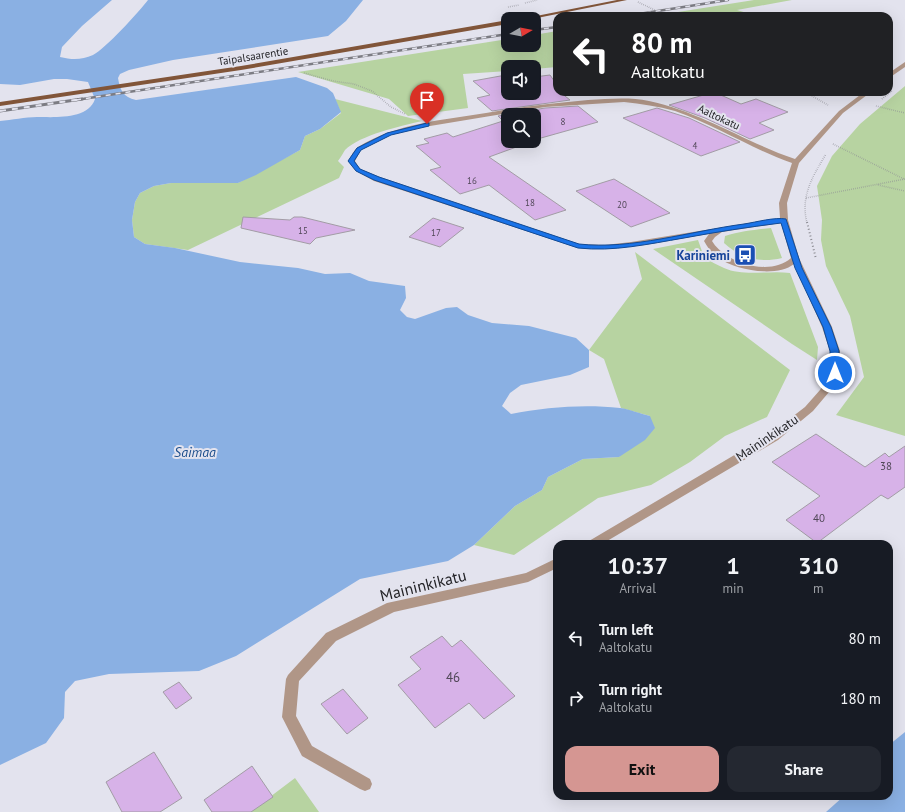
<!DOCTYPE html>
<style>
:root{--surface:#171b24;--page:#242831;--text:#f1f3f6;--muted:#9ea1a6;--accent:#d59692}
body{margin:0;font-family:"PT Sans",sans-serif;background:var(--page);color:var(--text);height:100vh;display:flex;flex-direction:column;font-size:15px;white-space:nowrap}
*{box-sizing:border-box;margin:0}
p{font-size:13px;color:var(--muted)}
.icon{flex:none;width:22px;height:22px;fill:none;stroke:currentColor;stroke-width:2;stroke-linecap:round;stroke-linejoin:round}
.map{position:relative;flex:1;overflow:hidden}
.drawer{position:absolute;left:553px;top:540px;width:340px;height:260px;display:flex;flex-direction:column;background:var(--surface);border-radius:12px;box-shadow:0 4px 16px #0002}
.drawer>*{flex:none}
.banner{position:absolute;left:553px;top:12px;width:340px;height:84px;border-radius:12px;box-shadow:0 4px 16px #0002;background:#202124;color:#fff;overflow:hidden}
.needle{width:26px;rotate:80deg}
.controls{position:absolute;left:501px;top:12px;display:grid;gap:8px}
.controls a{display:grid;place-items:center;width:40px;height:40px;border-radius:8px;background:var(--surface);box-shadow:0 4px 16px #0002;font-size:20px}
.pin{position:absolute;display:grid;place-items:center;width:34px;height:34px;color:#fff;margin:-41px -17px;border-radius:50% 50% 50% 0;rotate:-45deg;box-shadow:0 0 4px #0007}
.pin .icon{rotate:45deg}
.me{position:absolute;width:44px;margin:-22px;rotate:0deg;stroke-linejoin:round;filter:drop-shadow(0 0 3px #0008)}
.turn{display:flex;align-items:center;gap:14px;height:84px;padding:0 12px;font-size:18px}
.turn .icon{width:52px;height:52px;stroke-width:2.5}
.turn b{display:block;font-size:28px;line-height:34px}
.eta{display:flex;justify-content:space-evenly;align-items:center;height:68px;text-align:center}
.eta b{font-size:24px;font-weight:700;line-height:28px}
.button{display:flex;gap:8px;margin-top:auto;padding:8px 12px}
.button a{flex:1;height:46px;border-radius:12px;background:var(--accent);color:#111;font-size:16px;font-weight:700;line-height:46px;text-align:center}
.button a+a{background:var(--page);color:var(--text)}
ul{padding:0;list-style:none}
li{display:flex;align-items:center;gap:12px;height:60px;padding:0 12px}
li div{flex:1}
li b{display:block;font-size:15px}
li em{font-style:normal}
.map>svg:first-child{display:block}
.green{fill:#b7d3a1}
.water{fill:#8ab0e3}
.building{fill:#d7b2e8;stroke:#a29ca5;fill-rule:evenodd}
.lines{fill:none;stroke-linecap:round;stroke-linejoin:round}
.path-far1{stroke:#8c8c93;stroke-width:1.5;stroke-dasharray:0.5 1.5;stroke-linecap:butt}
.path{stroke:#8c8c93;stroke-width:2;stroke-dasharray:1 2.5;stroke-linecap:butt}
.minor{fill:#b09687;fill-rule:evenodd}
.major{fill:#815539;fill-rule:evenodd}
.rail-far1-casing{stroke:#7c7c83;stroke-width:2.5}
.rail-casing{stroke:#7c7c83;stroke-width:3}
.rail-far1{stroke:#e3e3ee;stroke-width:1.5;stroke-dasharray:5;stroke-linecap:butt}
.rail{stroke:#e3e3ee;stroke-width:2;stroke-dasharray:6;stroke-linecap:butt}
.route{fill:#1a73e8;stroke:#114b97}
.labels{text-anchor:middle;dominant-baseline:central;stroke-width:4;stroke-linejoin:round;paint-order:stroke}
.far-number-label{font-size:9px;fill:#504757}
.far-street-label{font-size:11px;fill:#232327;stroke:#e3e3ee}
.number-label{font-size:11px;fill:#504757}
.transit-label{font-size:13px;font-weight:bold;fill:#164399;stroke:#e3e3ee;text-anchor:end}
.street-label{font-size:13px;fill:#232327;stroke:#e3e3ee}
.near-number-label{font-size:13px;fill:#504757}
.water-label{font-size:14px;font-style:italic;fill:#1e4f8d;stroke:#e3e3ee}
.near-street-label{font-size:16px;fill:#232327;stroke:#e3e3ee}
</style>
<div class="map">
<svg width="905" height="812" viewBox="0 0 905 812">
<rect width="100%" height="100%" fill="#e3e3ee"/>
<path class="green" d="M754,0h38l-55,10 20,6h-72l-7,-4z
M557,31v36l-23,2v-2h-26v4l-45,3 5,34 -60,8 -19,-17 -91,-27 210,-33v6h26v-10z
M905,86v350l-69,-21 28,-38 -14,-61 -24,-50 -5,-26 1,-20 -5,-34 15,-30 28,-32z
M335,99l87,22c-21,5 -62,14 -77,29 -2,3 -4,7 -7,11l6,6 -5,11 -151,72 -43,-6 -11,-7 -2,-17 3,-18 5,-9 14,-7 17,-3h67l62,-33 5,-14 15,-7 21,-16z
M771,228l11,30c-22,5 -40,1 -58,-15l1,-7c16,-5 30,-6 46,-8z
M698,240l6,17c6,4 13,8 20,11 20,9 45,2 66,5l28,74 -1,13 -25,-16 -139,-95z
M635,252l155,118 -23,47 -42,19 -35,26 -39,23 -53,13 -84,57 -40,-10 41,-39 27,-16 6,-13 35,-18 36,-2 31,-41 -29,-8 -17,-49 -15,-9 53,-71z
M295,778l24,34h-69z"/>
<path class="water" d="M0,0h112l-30,26 -20,21 -2,10c12,3 22,3 33,-2 12,-6 46,-43 55,-55h215l-17,21 -18,15 -155,24 -44,10 -9,4 -2,4c2,12 5,19 18,22l160,-23 31,11 6,5 8,19 -21,17 -15,7 -5,14 -44,25 -18,8h-67l-17,3 -14,7 -5,9 -3,18 2,17 11,7 30,4 65,14 58,6 27,6 25,-1 19,8 36,5 1,12 -6,12 7,7 8,2 31,-11 11,-1 11,8 24,8 37,3 47,12 13,12v17l-19,8 -49,10 -11,8 -8,13 9,8c35,-7 74,-10 109,-6 10,1 20,6 30,8l5,12 -10,12 -26,17 -36,2 -35,18 -6,13 -27,16 -41,39 -26,16 -88,18 -124,77 -37,15 -90,3 -34,7 -10,11 -1,26 -18,25 -46,22v-644c12,-1 25,-4 37,-4 17,0 51,3 58,-18l-7,-17 -21,-3h-13l-34,6 -20,-1z
M905,732v80h-79l18,-16h45v-51z"/>
<path class="building" d="M506,75l2,2v16h26v-16l16,-2 7,10v7h3l10,8 -78,11 -15,-13 13,-3 -17,-14z
M714,92l27,12 15,-5 32,13 -29,11 15,7 -24,9 -45,-21 -36,-13z
M578,106l20,16 -57,16 -52,19 77,53 -31,10 -46,-35 -29,9 -30,-24 11,-3 -25,-21 13,-3 -5,-4 23,-6 6,4 50,-16 -5,-5 47,-8zM508,115h26v26h-26z
M657,108l32,10 51,24 -39,14 -78,-38z
M614,179l25,15 31,19 -39,14 -55,-36z
M243,217l47,3 4,-3h8l53,13 -39,8 -6,6 -69,-16z
M433,218l31,10 -24,19 -31,-10z
M816,434l49,33 20,-14 4,4 16,-11v41l-17,12 -7,-4 -64,48 -31,-23 34,-24 -48,-34z
M442,636l10,11 9,-7 54,56 -31,23 -15,-16 -34,25 -37,-43 23,-16 -11,-12z
M179,682l13,16 -16,11 -13,-17z
M343,689l25,29 -21,16 -26,-30z
M154,752l28,46 -22,14h-38l-16,-30z
M252,766l21,31 -22,15h-39l-8,-12z"/>
<g class="lines">
<path class="path-far1" d="M638,2l29,14
M525,3l12,-3
M508,7l11,-2
M304,73l29,8 21,3 18,7 19,16 14,7
M805,92l23,13
M882,99l10,-8
M876,106l29,7
M833,144l71,35
M878,185l27,6
M806,198l99,-19
M807,223c-7,-27 6,-47 19,-69"/>
<path class="path" d="M807,222l9,37"/>
<path class="minor" d="M905,62v5l-16,11v-5z
M864,92h7l-28,21 -44,50 -12,40 1,17 11,38 33,69 8,24v22l-11,19 -16,19 -35,29 -176,104h-15l2,-3 181,-107 35,-27 15,-17 10,-17v-22l-8,-24 -28,-63c-18,14 -58,6 -76,-6 -6,-4 -10,-10 -14,-17l5,-7c-44,7 -87,18 -131,14l-204,-67 -18,-10 -8,-10c3,-5 6,-11 10,-14 39,-24 85,-27 128,-34 34,-6 68,-10 102,-13 21,-1 41,-3 61,1 52,11 96,41 146,58l44,-48zM624,102c17,2 34,4 51,9 40,14 77,38 117,52l-13,40 1,15 -149,24 -26,3 -26,-1 -199,-67 -20,-8 -5,-8 6,-11 30,-15 27,-7 127,-21zM781,223l10,35c-21,19 -66,5 -79,-17l3,-4 7,-5z
M557,558v10l-29,14 -134,30 -58,29 -37,40 -3,35 16,30 58,33 2,5 -2,5 -5,2 -5,-2 -58,-33 -20,-39 4,-38 2,-4 38,-42 61,-30 139,-30z"/>
<path class="major" d="M617,0h10l-95,19h-11z
M508,20v4l-267,46 -241,36v-4l241,-36z"/>
<g class="rail-far1-casing">
<path id="rail-far1" d="M626,16l102,-16
M534,30l23,-3
M76,100l432,-66"/>
</g>
<g class="rail-casing">
<path id="rail" d="M0,111l82,-12"/>
</g>
<use href="#rail-far1" class="rail-far1"/>
<use href="#rail" class="rail"/>
</g>
<path class="route" d="M427,123h2v3l-38,9 -30,15 -7,11 6,8 19,8 200,67c52,6 112,-13 165,-20 13,-2 30,-7 42,-5l16,49 29,59 8,24v22l-4,3 -5,-3v-22l-7,-24 -28,-59 -14,-45c-32,4 -65,9 -97,15 -36,6 -70,14 -106,10l-204,-68 -18,-9 -8,-10 9,-13 30,-15z"/>
<defs>
<g id="bus-square" transform="scale(1.15)"><rect x="-9" y="-9" width="18" height="18" rx="4" fill="#1a4fb4" stroke="#e3e3ee"/><path d="M-5-6H5V4H4V6H2V4H-2V6H-4V4H-5ZM-3.5-4V0h7V-4ZM-3.5 1.2v1.5H-2V1.2ZM2 1.2v1.5H3.5V1.2Z" fill="#fff"/></g>
</defs>
<g fill-rule="evenodd">
<use href="#bus-square" x="745" y="255"/>
</g>
<g class="labels">
<g class="far-number-label">
<text x="563" y="121">8</text>
<text x="695" y="145">4</text>
<text x="472" y="180">16</text>
<text x="530" y="202">18</text>
<text x="622" y="204">20</text>
<text x="303" y="230">15</text>
<text x="436" y="232">17</text>
</g>
<g class="far-street-label">
<text transform="translate(253 56) rotate(-9)">Taipalsaarentie</text>
<text transform="translate(719 117) rotate(25)">Aaltokatu</text>
</g>
<g class="number-label">
<text x="886" y="466">38</text>
<text x="819" y="518">40</text>
</g>
<g class="transit-label">
<text x="730" y="255">Kariniemi</text>
</g>
<g class="street-label">
<text transform="translate(767 438) rotate(-34)">Maininkikatu</text>
</g>
<g class="near-number-label">
<text x="453" y="677">46</text>
</g>
<g class="water-label">
<text x="195" y="452">Saimaa</text>
</g>
<g class="near-street-label">
<text transform="translate(423 585) rotate(-14)">Maininkikatu</text>
</g>
</g>
</svg>
<div class="controls">
<a><svg class="needle" viewBox="-14 -14 28 28"><path d="M0-13l5 13h-10z" fill="#e53935"/><path d="M0 13l5-13h-10z" fill="#9ea1a6"/></svg></a>
<a><svg class="icon" aria-label="sound" viewBox="0 0 24 24"><path d="M4 9h4l5-4v14l-5-4H4zM17 9q2 3 0 6"/></svg></a>
<a><svg class="icon" aria-label="search" viewBox="0 0 24 24"><circle cx="10" cy="10" r="6"/><path d="M15 15l6 6"/></svg></a>
</div>
<div class="pin" style="left:427px;top:124px;background:#d93025"><svg class="icon" aria-label="arrive" viewBox="0 0 24 24"><path d="M6 21V4h12l-3 4 3 4H6"/></svg></div>
<svg class="me" style="left:835px;top:373px" viewBox="-20 -20 40 40"><circle r="17" fill="#1a73e8" stroke="#fff" stroke-width="3"/><path d="M0-11L8 9 0 5-8 9z" fill="#fff"/></svg>
<div class="banner">
<div class="turn"><svg class="icon" aria-label="left" viewBox="0 0 24 24"><path d="M17 20v-9H6M10 6l-5 5 5 5"/></svg><div><b>80 m</b>Aaltokatu</div></div>
</div>
<section class="drawer">
<div class="eta">
<div><b>10:37</b><p>Arrival</p></div>
<div><b>1</b><p>min</p></div>
<div><b>310</b><p>m</p></div>
</div>
<ul>
<li><svg class="icon" aria-label="left" viewBox="0 0 24 24"><path d="M17 20v-9H6M10 6l-5 5 5 5"/></svg><div><b>Turn left</b><p>Aaltokatu</p></div><em>80 m</em></li>
<li><svg class="icon" aria-label="right" viewBox="0 0 24 24"><path d="M7 20v-9h11M14 6l5 5-5 5"/></svg><div><b>Turn right</b><p>Aaltokatu</p></div><em>180 m</em></li>
</ul>
<div class="button"><a>Exit</a><a>Share</a></div>
</section>
</div>
